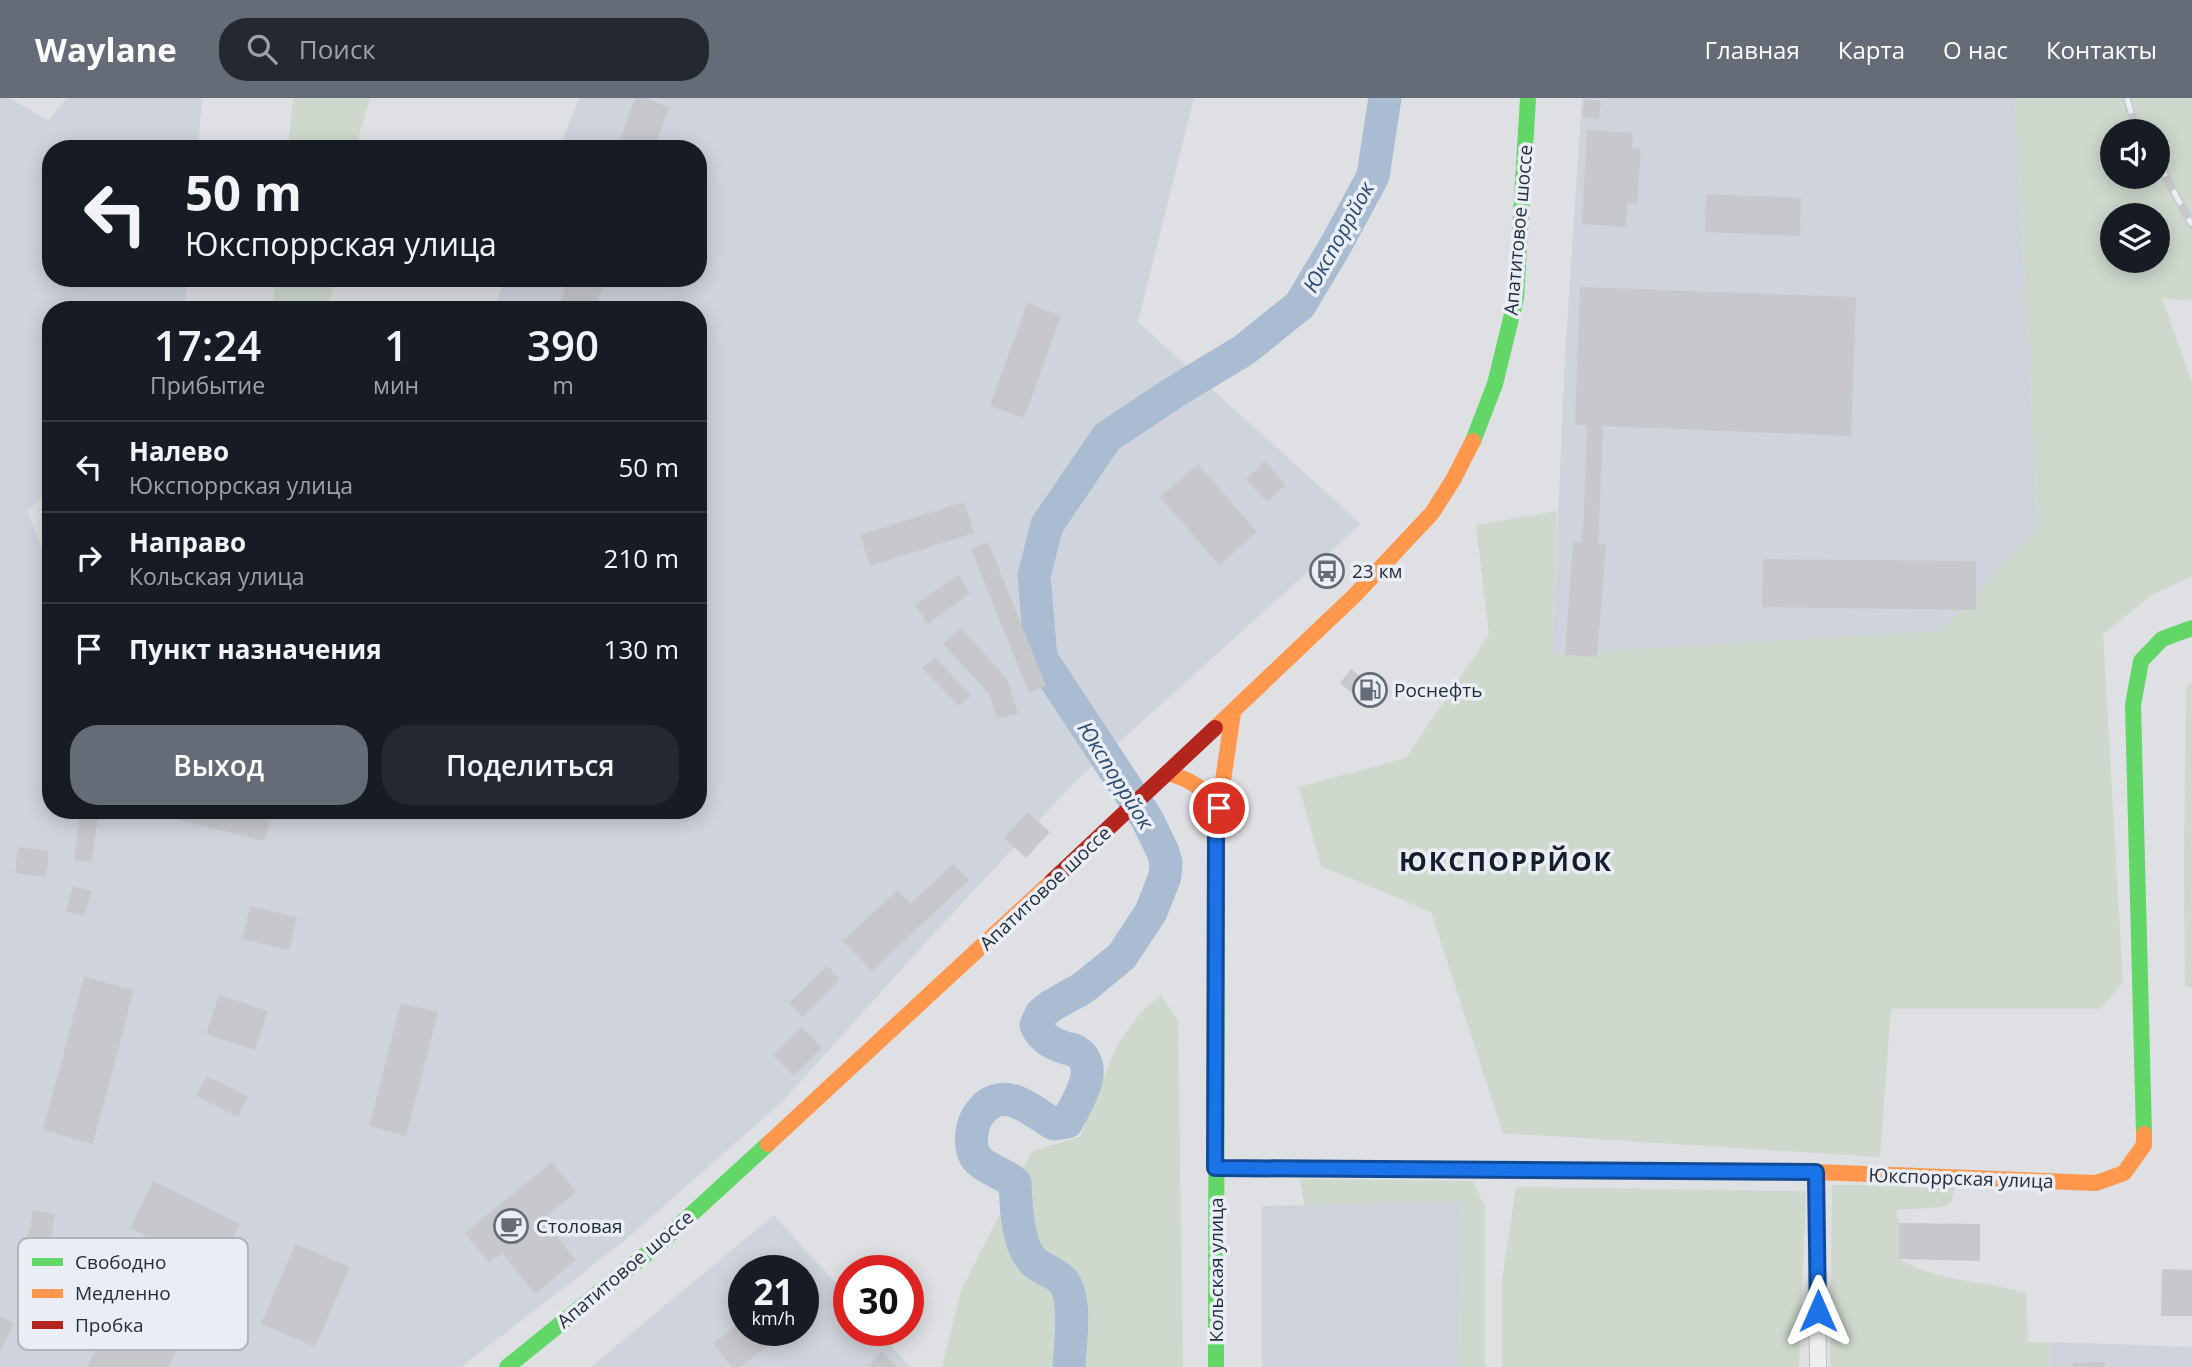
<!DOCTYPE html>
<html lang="ru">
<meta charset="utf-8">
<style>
:root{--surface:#171b24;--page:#242831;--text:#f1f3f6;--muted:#9ea1a6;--line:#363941;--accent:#656c77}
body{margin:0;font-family:"Open Sans",sans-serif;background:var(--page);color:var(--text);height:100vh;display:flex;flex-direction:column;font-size:26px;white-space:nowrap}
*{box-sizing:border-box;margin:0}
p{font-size:23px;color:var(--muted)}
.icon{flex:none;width:38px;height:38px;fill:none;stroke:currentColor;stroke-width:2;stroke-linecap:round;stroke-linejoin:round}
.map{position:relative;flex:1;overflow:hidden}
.side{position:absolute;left:42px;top:203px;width:665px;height:518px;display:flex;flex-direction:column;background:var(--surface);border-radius:28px;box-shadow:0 4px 18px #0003}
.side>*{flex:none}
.hud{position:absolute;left:42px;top:42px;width:665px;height:147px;border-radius:28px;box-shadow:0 4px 18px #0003;background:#171b24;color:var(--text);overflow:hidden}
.tools{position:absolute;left:2100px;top:21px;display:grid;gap:14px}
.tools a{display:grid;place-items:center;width:70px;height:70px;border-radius:50%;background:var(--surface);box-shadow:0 4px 18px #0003;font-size:35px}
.speed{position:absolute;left:728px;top:1157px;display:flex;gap:14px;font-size:35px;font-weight:700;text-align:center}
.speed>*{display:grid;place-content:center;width:91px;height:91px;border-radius:50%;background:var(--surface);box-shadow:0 4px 18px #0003;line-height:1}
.speed small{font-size:18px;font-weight:400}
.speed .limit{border:10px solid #d22;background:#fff;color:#111}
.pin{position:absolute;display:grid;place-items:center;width:60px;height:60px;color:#fff;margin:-30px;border:4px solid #fff;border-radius:50%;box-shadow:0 2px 7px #0007}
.me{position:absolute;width:77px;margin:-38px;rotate:0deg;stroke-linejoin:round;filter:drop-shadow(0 0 5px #0008)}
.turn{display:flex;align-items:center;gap:24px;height:147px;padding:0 28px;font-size:32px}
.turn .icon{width:91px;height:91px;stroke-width:2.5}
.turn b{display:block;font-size:49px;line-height:60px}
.eta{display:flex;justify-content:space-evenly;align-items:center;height:119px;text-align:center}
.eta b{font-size:42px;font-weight:600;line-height:49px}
.cta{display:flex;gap:14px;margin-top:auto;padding:14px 28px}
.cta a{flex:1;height:80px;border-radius:28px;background:var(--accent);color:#fff;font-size:28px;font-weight:600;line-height:80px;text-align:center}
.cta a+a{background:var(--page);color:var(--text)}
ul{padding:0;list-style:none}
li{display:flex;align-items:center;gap:21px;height:91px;padding:0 28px;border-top:2px solid var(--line)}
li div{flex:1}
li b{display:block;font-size:26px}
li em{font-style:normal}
header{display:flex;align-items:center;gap:42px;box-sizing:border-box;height:98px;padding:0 35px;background:var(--accent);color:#fff}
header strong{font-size:33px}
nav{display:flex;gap:38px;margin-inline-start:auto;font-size:24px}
.search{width:490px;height:63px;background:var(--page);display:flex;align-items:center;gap:18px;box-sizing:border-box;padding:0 24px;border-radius:28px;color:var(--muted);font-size:26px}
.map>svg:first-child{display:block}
.built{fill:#cfd3db;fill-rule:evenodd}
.green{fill:#ced8cd;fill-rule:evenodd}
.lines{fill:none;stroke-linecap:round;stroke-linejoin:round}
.river{stroke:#a9bcd2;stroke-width:33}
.building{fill:#c6c8cc}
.street-casing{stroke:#bcbec2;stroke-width:18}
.street{stroke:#edeef0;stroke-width:16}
.fast{stroke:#63d668;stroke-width:16}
.slow{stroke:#ff974d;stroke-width:16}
.jam{stroke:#b3261e;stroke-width:16}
.rail-casing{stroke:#c6c8cb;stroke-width:8}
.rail{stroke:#eaeef4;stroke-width:5;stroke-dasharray:16;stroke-linecap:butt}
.route-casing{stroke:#114b97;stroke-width:18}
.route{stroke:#1a73e8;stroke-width:12}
.labels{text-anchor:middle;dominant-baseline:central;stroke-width:7;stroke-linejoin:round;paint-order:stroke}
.street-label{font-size:19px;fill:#242d3d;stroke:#eaeef4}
.poi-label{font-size:19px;fill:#242d3d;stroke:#eaeef4;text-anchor:start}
.water-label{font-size:21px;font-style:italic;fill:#2b4b74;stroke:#eaeef4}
.district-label{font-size:26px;font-weight:bold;letter-spacing:2px;fill:#161e2e;stroke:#eaeef4}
.key{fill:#eaeef4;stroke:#afb4bd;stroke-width:2}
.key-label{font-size:19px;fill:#242d3d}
</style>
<header>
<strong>Waylane</strong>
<div class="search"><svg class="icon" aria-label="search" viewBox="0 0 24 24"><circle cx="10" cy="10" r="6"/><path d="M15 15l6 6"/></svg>Поиск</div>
<nav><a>Главная</a><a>Карта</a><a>О нас</a><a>Контакты</a></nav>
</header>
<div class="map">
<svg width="2192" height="1269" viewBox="0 0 2192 1269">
<rect width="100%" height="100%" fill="#dee0e4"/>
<path class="built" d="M0,0h9l39,22 19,-22h135l-4,51h-147v129h136l-3,32h-133v179l-24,22 22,55 2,1v243h647v-500h-205l13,-32h192v-129h-139l20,-51h615l-56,224 223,202 -287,259 -148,159 -143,159 -160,141 -162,125h-461z
M1582,0h433l23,430 -97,103 -389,23 13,-298z
M1462,1103l-2,166h-198v-161z
M774,1117l75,83v32h28l33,37h-319zM744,1172h59v60h-59z
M2050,1244l142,5v20h-142z"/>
<path class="green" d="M293,0h77l-15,51h-67z
M2015,0h177v203l-30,-3 30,85v193l-40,19 -49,39 20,349 -23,26h-209l-11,148 -377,-24 -72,-221 -110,-46 -22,-79 107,-29 83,-123 -13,-110 81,-14 -5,143 389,-23 97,-103zM2112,33h46v46h-46zM2112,117h46v46h-46z
M275,180h56l2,13 -9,19h-52z
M2192,584v306l-7,-2 -1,-118 2,-180z
M1161,897l17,26 5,346h-241l19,-76 71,-140 48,-14 37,-92 25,-34z
M1300,1081l173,2 12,26v160h-25l2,-166 -158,4z
M1832,1087l123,1 -3,15 -9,6 -47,3 3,13v36c43,24 82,21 127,34l2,49h22v25h-220z
M1516,1089l290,4 -7,176h-297v-87z"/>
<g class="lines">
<path class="river" d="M1069,1269c1,-23 8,-65 -5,-85 -7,-9 -23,-13 -31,-21 -16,-17 -17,-56 -18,-78 -11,-10 -33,-15 -40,-27 -5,-9 -4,-23 -1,-32 2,-7 7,-13 12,-18 23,-19 48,7 68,18l13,-2c9,-19 35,-54 9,-71 -1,-1 -10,-3 -11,-3 -14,-5 -23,-10 -29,-23l5,-11 10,-8 32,-18 39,-32 29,-44 14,-36 1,-13 -3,-11 -16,-33 -106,-161 -7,-82 13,-51 60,-88 66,-44 71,-43 56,-45 37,-62 36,-67 12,-78"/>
</g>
<path class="building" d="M635,0h10l24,9 -15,42h-37z
M1584,1l17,2 -2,18 -16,-2z
M1587,32l46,3 -1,15 9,1 -4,55 -10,-1 -1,24 -44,-3z
M1706,96l95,4 -1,38 -95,-4z
M569,180h37l-12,32 -36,-2z
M1580,189l276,10 -5,139 -248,-10 -5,118h8l-9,113 -32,-2 8,-113 9,1 2,-32 3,-86h-12z
M1027,205l34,13 -37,102 -34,-12z
M1265,363l21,24 -19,17 -21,-23z
M1198,366l59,68 -38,33 -59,-68z
M964,404l10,31 -104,33 -10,-31z
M988,444l58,144 -17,7 -58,-144z
M1763,461l213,2v49l-214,-3z
M958,477l12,18 -42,31 -13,-19z
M961,530l46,51 11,34 -21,6 -7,-24 -47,-51z
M935,559l36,38 -12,11 -37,-38z
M1351,571l25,20 -12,14 -24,-20z
M181,712h47l42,11 -5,20 -86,-21z
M80,714l18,2 -6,48 -18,-2z
M1028,714l22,20 -24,26 -22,-20z
M18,749l31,4 -3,26 -31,-4z
M953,766l16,16 -97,91 -29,-30 54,-51 13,14z
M73,788l19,5 -8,25 -18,-5z
M250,808l47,11 -8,33 -47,-11z
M827,868l13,13 -37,38 -14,-14z
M84,879l50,13 -41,154 -50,-14z
M219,897l49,16 -13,39 -49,-16z
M401,905l37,9 -32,124 -37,-10z
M802,929l20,21 -28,28 -21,-21z
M207,978l41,21 -10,20 -42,-21z
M552,1064l24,30 -33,27 33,41 -41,34 -33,-41 -13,10 -24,-30z
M153,1083l87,43 -72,143h-81l64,-128 -21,-11z
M33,1112l22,4 -9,52 -23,-4z
M1899,1125l81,1v37l-81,-2z
M295,1146l55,23 -35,80 -54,-23z
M2162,1171l30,1v46h-31z
M803,1193l13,17 -13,10z
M0,1218l14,7 -14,29z
M744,1221v11h44l-48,37h-8l-19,-24z
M882,1254l16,15h-31z
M2105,1264v5h-32v-4z"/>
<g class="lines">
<g class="street-casing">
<path id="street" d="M1816,1074l2,195"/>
</g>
<use href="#street" class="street"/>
<path class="fast" d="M1473,343l22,-57 21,-86 12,-200
M2144,1036l-11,-429 8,-44 21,-22 30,-11
M1215,1070l486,3
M507,1269l153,-124 108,-99
M1216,1269l1,-546"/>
<path class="slow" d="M1215,630l139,-132 78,-83 21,-33 20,-39
M1168,675c28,9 40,15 46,45
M1217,723l16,-108
M768,1046l284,-263
M1701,1073l115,1 280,11 28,-10 20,-28v-11"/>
<path class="jam" d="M1052,783l163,-153"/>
<g class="rail-casing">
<path id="rail" d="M2127,0l5,18 9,15
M2158,64l34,63"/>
</g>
<use href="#rail" class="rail"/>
</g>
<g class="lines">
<g class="route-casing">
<path id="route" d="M1219,710l-3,23 -1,337 601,4 2,139"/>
</g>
<use href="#route" class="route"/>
</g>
<defs>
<g id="bus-ring" transform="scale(1.75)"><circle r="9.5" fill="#eaeef4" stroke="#656c77" stroke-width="1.5"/><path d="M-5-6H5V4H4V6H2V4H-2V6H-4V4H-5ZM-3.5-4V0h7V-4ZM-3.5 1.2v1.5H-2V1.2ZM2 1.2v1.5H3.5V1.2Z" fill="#656c77"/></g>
<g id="fuel-ring" transform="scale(1.75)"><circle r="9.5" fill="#eaeef4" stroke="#656c77" stroke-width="1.5"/><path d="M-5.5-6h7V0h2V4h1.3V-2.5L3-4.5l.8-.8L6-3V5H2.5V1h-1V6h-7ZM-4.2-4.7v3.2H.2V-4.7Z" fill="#656c77"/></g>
<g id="cafe-ring" transform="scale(1.75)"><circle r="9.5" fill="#eaeef4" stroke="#656c77" stroke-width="1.5"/><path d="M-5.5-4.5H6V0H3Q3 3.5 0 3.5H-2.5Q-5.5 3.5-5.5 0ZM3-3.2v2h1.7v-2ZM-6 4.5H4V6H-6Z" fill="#656c77"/></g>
</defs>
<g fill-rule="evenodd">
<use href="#bus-ring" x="1327" y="473"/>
<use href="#fuel-ring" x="1370" y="592"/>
<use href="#cafe-ring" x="511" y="1128"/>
</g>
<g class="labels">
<g class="street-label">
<text transform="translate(1518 132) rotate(-85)">Апатитовое шоссе</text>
<text transform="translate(1045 790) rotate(-43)">Апатитовое шоссе</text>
<text transform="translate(1961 1080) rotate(2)">Юкспоррская улица</text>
<text transform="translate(625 1171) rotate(-40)">Апатитовое шоссе</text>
<text transform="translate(1216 1172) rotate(-90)">Кольская улица</text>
</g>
<g class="poi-label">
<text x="1352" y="473">23 км</text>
<text x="1394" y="592">Роснефть</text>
<text x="536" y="1128">Столовая</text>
</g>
<g class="water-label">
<text transform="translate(1338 139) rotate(-61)">Юкспоррйок</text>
<text transform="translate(1116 677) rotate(58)">Юкспоррйок</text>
</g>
<g class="district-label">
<text x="1506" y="763">ЮКСПОРРЙОК</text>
</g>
</g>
<rect x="18" y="1140" width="230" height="112" rx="10" class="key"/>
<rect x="32" y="1160" width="31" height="8" fill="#63d668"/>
<rect x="32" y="1191" width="31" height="9" fill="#ff974d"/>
<rect x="32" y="1223" width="31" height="8" fill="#b3261e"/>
<g class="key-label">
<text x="75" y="1171">Свободно</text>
<text x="75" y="1202">Медленно</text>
<text x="75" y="1234">Пробка</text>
</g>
</svg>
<div class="tools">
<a><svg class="icon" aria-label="sound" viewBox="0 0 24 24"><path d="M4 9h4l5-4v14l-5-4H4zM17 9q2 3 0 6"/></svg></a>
<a><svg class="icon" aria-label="layers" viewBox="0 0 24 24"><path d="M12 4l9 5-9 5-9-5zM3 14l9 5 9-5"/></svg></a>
</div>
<div class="speed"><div>21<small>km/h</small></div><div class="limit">30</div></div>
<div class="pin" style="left:1219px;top:710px;background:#d93025"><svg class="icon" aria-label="arrive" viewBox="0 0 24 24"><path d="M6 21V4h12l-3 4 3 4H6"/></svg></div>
<svg class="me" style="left:1818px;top:1213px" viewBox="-20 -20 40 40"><path d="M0-17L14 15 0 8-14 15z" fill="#1a73e8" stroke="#fff" stroke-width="4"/></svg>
<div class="hud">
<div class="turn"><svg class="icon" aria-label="left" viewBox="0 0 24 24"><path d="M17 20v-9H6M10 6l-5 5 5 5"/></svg><div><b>50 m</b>Юкспоррская улица</div></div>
</div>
<section class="side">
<div class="eta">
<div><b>17:24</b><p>Прибытие</p></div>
<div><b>1</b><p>мин</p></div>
<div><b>390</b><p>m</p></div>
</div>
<ul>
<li><svg class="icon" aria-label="left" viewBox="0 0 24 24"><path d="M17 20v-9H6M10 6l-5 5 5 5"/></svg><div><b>Налево</b><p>Юкспоррская улица</p></div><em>50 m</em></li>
<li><svg class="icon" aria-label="right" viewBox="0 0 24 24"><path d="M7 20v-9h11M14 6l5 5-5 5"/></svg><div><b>Направо</b><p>Кольская улица</p></div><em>210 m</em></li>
<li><svg class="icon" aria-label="arrive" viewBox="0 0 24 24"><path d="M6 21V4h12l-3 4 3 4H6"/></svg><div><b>Пункт назначения</b></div><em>130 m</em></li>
</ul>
<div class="cta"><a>Выход</a><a>Поделиться</a></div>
</section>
</div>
